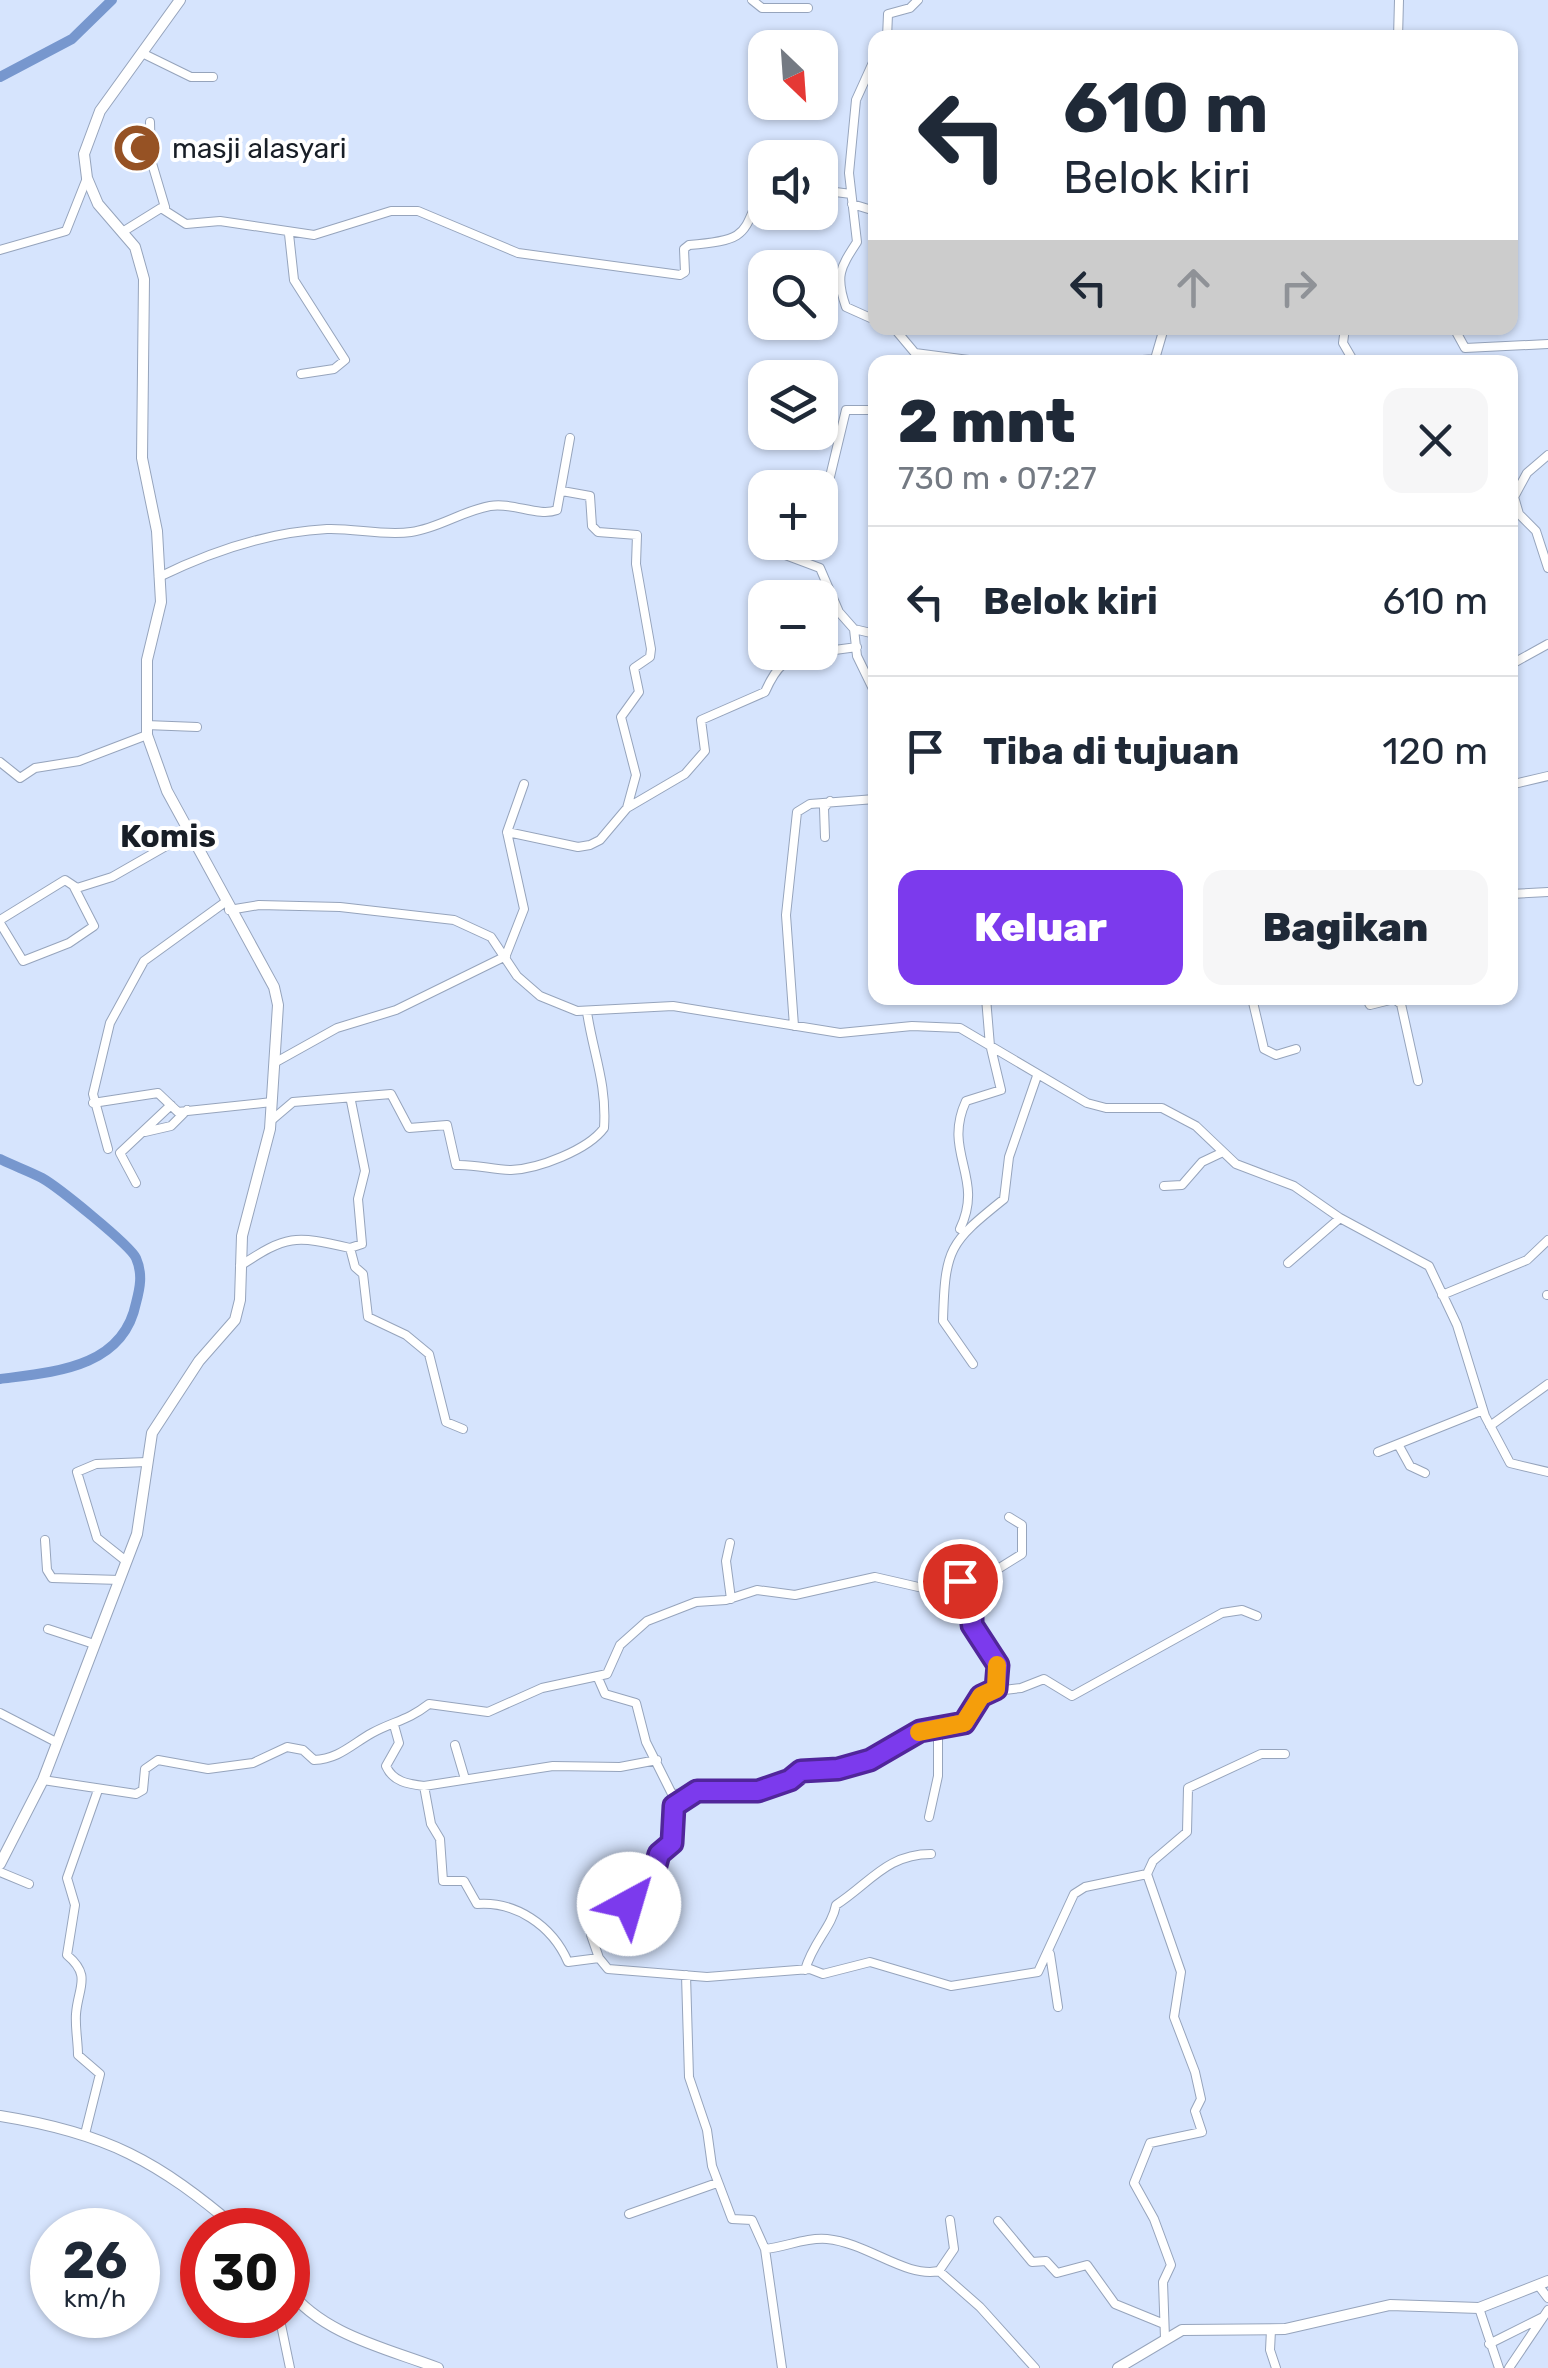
<!DOCTYPE html>
<html lang="id">
<meta charset="utf-8">
<style>
:root{--surface:#fff;--page:#f6f6f7;--text:#1f2937;--muted:#747a83;--line:#e0e1e3;--accent:#7c3aed}
body{margin:0;font-family:Rubik,sans-serif;background:var(--page);color:var(--text);height:100vh;display:flex;flex-direction:column;font-size:38px;white-space:nowrap}
*{box-sizing:border-box;margin:0}
p{font-size:32px;color:var(--muted)}
.icon{flex:none;width:55px;height:55px;fill:none;stroke:currentColor;stroke-width:2;stroke-linecap:round;stroke-linejoin:round}
.map{position:relative;flex:1;overflow:hidden}
.details{position:absolute;left:868px;top:355px;width:650px;height:650px;display:flex;flex-direction:column;background:var(--surface);border-radius:20px;box-shadow:0 2px 8px #0004}
.details>*{flex:none}
.hud{position:absolute;left:868px;top:30px;width:650px;height:305px;border-radius:20px;box-shadow:0 2px 8px #0004;background:#fff;color:var(--text);overflow:hidden}
.needle{width:65px;rotate:155deg}
.tools{position:absolute;left:748px;top:30px;display:grid;gap:20px}
.tools a{display:grid;place-items:center;width:90px;height:90px;border-radius:20px;background:var(--surface);box-shadow:0 2px 8px #0004;font-size:50px}
.speed{position:absolute;left:30px;top:2208px;display:flex;gap:20px;font-size:50px;font-weight:700;text-align:center}
.speed>*{display:grid;place-content:center;width:130px;height:130px;border-radius:50%;background:var(--surface);box-shadow:0 2px 8px #0004;line-height:1}
.speed small{font-size:25px;font-weight:400}
.speed .limit{border:15px solid #d22;background:#fff;color:#111}
.pin{position:absolute;display:grid;place-items:center;width:85px;height:85px;color:#fff;margin:-42px;border:5px solid #fff;border-radius:50%;box-shadow:0 2px 10px #0007}
.me{position:absolute;width:110px;margin:-55px;rotate:39deg;stroke-linejoin:round;filter:drop-shadow(0 0 8px #0008)}
.turn{display:flex;align-items:center;gap:35px;height:210px;padding:0 30px;font-size:45px}
.turn .icon{width:130px;height:130px;stroke-width:2.5}
.turn b{display:block;font-size:70px;line-height:85px}
.lanes{display:flex;align-items:center;height:95px;padding:0 30px;background:#0003;justify-content:center;gap:50px;direction:ltr}
.lanes .off{opacity:.35}
.round{display:grid;place-items:center;flex:none;width:105px;height:105px;border-radius:20px;background:var(--page)}
.head{display:flex;align-items:center;justify-content:space-between;height:170px;padding:0 30px}
h1{font-size:60px;font-weight:800;line-height:75px}
.action{display:flex;gap:20px;margin-top:auto;padding:20px 30px}
.action a{flex:1;height:115px;border-radius:20px;background:var(--accent);color:#fff;font-size:40px;font-weight:800;line-height:115px;text-align:center}
.action a+a{background:var(--page);color:var(--text)}
ul{padding:0;list-style:none}
li{display:flex;align-items:center;gap:30px;height:150px;padding:0 30px;border-top:2px solid var(--line)}
li div{flex:1}
li b{display:block;font-size:38px}
li em{font-style:normal}
.map>svg:first-child{display:block}
.lines{fill:none;stroke-linecap:round;stroke-linejoin:round}
.river{stroke:#7797ce;stroke-width:10}
.minor-casing{stroke:#96a4bc;stroke-width:10}
.major-casing{stroke:#96a4bc;stroke-width:12}
.minor{stroke:#fff;stroke-width:8}
.major{stroke:#fff;stroke-width:10}
.route-casing{stroke:#51269a;stroke-width:25}
.route{stroke:#7c3aed;stroke-width:18}
.slow{stroke:#f59e0b;stroke-width:18}
.labels{text-anchor:middle;dominant-baseline:central;stroke-width:8;stroke-linejoin:round;paint-order:stroke}
.poi-label{font-size:28px;fill:#181e26;stroke:#fff;text-anchor:start}
.quarter-label{font-size:32px;font-weight:bold;fill:#181e26;stroke:#fff}
</style>
<div class="map">
<svg width="1548" height="2368" viewBox="0 0 1548 2368">
<rect width="100%" height="100%" fill="#d6e4fd"/>
<g class="lines">
<path class="river" d="M0,77l72,-38 40,-39
M0,1159c14,7 29,12 42,19 16,9 88,67 94,80 7,16 4,30 0,45 -13,65 -82,69 -136,76"/>
<g class="minor-casing">
<path id="minor" d="M752,0l10,8h46
M887,38l1,-24 22,-6 8,-8
M1398,38l1,-38
M144,54l47,23h22
M875,58l-19,42 -7,73 8,69c-17,26 -22,34 -11,65l29,13
M150,122l1,38 14,47
M820,190l31,4
M852,204l23,7
M124,231l37,-23 25,16 34,-3 94,14 77,-24h27l100,42 162,22 5,-3 -1,-23 5,-4c65,-5 52,-13 76,-61
M289,234l5,46 51,80 -11,9 -33,5
M0,250l66,-19 21,-53
M894,328l21,25 69,9
M1345,328l-2,15 11,19
M1454,328l11,20 83,-4
M1118,362l37,-3 9,-31
M1548,455l-21,18 -13,24 5,17 17,17 12,37
M820,489l8,-4 18,-75h29
M562,491l28,5 2,30 6,6 39,3 -1,29 15,85 -1,8 -16,11 5,24 -18,25 15,58 -9,33
M765,502v9
M773,542l7,11 40,15 19,44 15,17 3,27 18,37
M159,577c51,-25 110,-45 168,-48 28,-1 56,7 84,3 28,-4 51,-21 79,-26 23,-4 48,11 67,4l13,-72
M854,629l21,5
M820,652l37,-5
M1510,665l38,-21
M146,725l51,2
M0,762l20,16 15,-10 44,-7 68,-26
M1510,785l38,-9
M507,832l71,15 12,-2 10,-5 27,-32 58,-34 20,-23 -4,-31 64,-28c12,-27 19,-33 50,-40
M825,837l-1,-29 6,-7
M1510,894l38,-2
M229,910l30,-5 81,2 114,13 37,17 26,39 23,20 37,15 96,-5 167,27 72,-7 48,2 127,75 19,5h56l34,18 40,38 58,22 46,32 89,48 28,59 28,91 25,47 38,9
M0,920l65,-40 12,8 35,-11 77,-44
M0,923l23,38 46,-18 25,-17 -20,-39
M506,955l18,-46 -17,-77 17,-48
M986,998l4,48
M1252,998l12,51 12,6 20,-6
M1366,998l4,7 24,-6 7,5 17,77
M794,1026l-8,-111 11,-103 13,-8 65,-5
M276,1062l61,-34 59,-18 110,-54
M93,1103l65,-10 20,19 94,-10
M273,1119l20,-17 98,-8 18,34 38,-3 9,40c20,-1 37,5 55,5 27,-1 77,-20 93,-42 3,-45 -11,-75 -17,-116
M145,1132l26,-6 16,-16
M108,1149l-15,-55 17,-71 34,-62 80,-58
M136,1183l-16,-30 51,-48
M1164,1186l18,-1 20,-23 19,-9
M960,1229c25,-52 -18,-76 6,-128l35,-11 -10,-42
M350,1248l12,-4 -4,-45 7,-28 -14,-70
M1288,1263l52,-45
M240,1266c47,-31 54,-31 110,-18l5,19 8,7 5,43 38,18 23,19 17,68 17,7
M1442,1295l85,-35 21,-20
M1547,1295h1
M973,1364l-30,-43c2,-73 6,-78 61,-122l5,-42 28,-81
M1490,1426l58,-42
M1399,1446l11,20 15,7
M1378,1452l105,-42
M45,1540l2,30 5,8 68,2
M730,1543l-4,18 5,38
M126,1561l-29,-23 -20,-66 19,-8 51,-2
M958,1582c10,16 12,40 16,47 14,22 22,33 23,60
M48,1629l46,15
M598,1678l7,16 31,9 10,39 26,52 85,-3 33,-11 11,-9 36,-2 33,-9 51,-29 41,-6 25,-33 34,-4 23,-9 28,17 150,-83 20,-3 15,6
M0,1713l56,29
M394,1725l5,18 -13,23c7,16 22,18 38,20l129,-20 67,1 37,-7
M455,1745l10,34
M43,1780l93,14 7,-4 2,-21 13,-9 50,9 45,-6 34,-16 16,3 11,10c25,-1 38,-16 58,-27 22,-12 35,-12 57,-29l59,8 54,-24 65,-14 13,-29 27,-24 49,-19 30,-2 31,-10 38,5 80,-18 52,12 58,-12 37,-23v-29l-13,-8
M424,1786l7,38 9,15 3,42h21l13,23c38,-3 75,21 91,58l31,-4 9,11 99,8 103,-8 13,5 47,-12 81,24 87,-14 36,-78 11,-7 62,-13 6,-13 34,-29 1,-44 73,-34h24
M929,1817l9,-41v-47
M0,1872l29,12
M1147,1874l34,98 -7,45 21,55 6,27 -6,12 7,21 -52,11 -16,40 20,36 17,46 -8,17 2,56
M1050,1954l8,53
M599,1958l-8,-23 38,-31 18,-5 12,-45 12,-11 3,-37 15,-10
M805,1970c8,-28 27,-43 31,-65 34,-22 51,-51 95,-51
M686,1975l3,102 18,53 5,36 20,53 20,1 13,29c21,-2 41,-12 62,-10 41,4 78,39 112,32l41,36 55,61
M85,2134l15,-60 -22,-19c0,-13 -3,-28 -2,-41 2,-27 16,-38 -9,-59l8,-50 -8,-27 31,-88
M629,2214l88,-31
M998,2221l34,41 14,-1 11,12 30,-8 28,39 49,20
M765,2249l17,119
M939,2271l15,-22 -4,-29
M1538,2285l10,13
M1479,2308l20,60
M279,2315l11,53
M1271,2330l-1,20 6,18
M1489,2344l54,-27
M1509,2368l39,-58"/>
</g>
<g class="major-casing">
<path id="major" d="M0,1864l43,-84 94,-246 15,-101 47,-72 36,-41 5,-20 2,-64 28,-107 8,-124 -4,-18 -107,-196 -20,-56v-75l14,-58 -4,-71 -15,-73 2,-179 -9,-32 -37,-43 -11,-26 -3,-24 16,-43 80,-111
M0,2116c107,17 158,45 239,114
M288,2289c35,46 98,59 150,79
M1118,2368l64,-38 103,-1 105,-24 89,3 69,-27"/>
</g>
<use href="#minor" class="minor"/>
<use href="#major" class="major"/>
</g>
<g class="lines">
<g class="route-casing">
<path id="route" d="M629,1904l18,-5 12,-45 13,-11 2,-37 23,-15h61l32,-11 11,-9 37,-2 32,-9 50,-29 44,-8 17,-27 15,-7 2,-24 -26,-40v-14l-12,-30"/>
</g>
<use href="#route" class="route"/>
<path class="slow" d="M919,1732l45,-9 17,-27 15,-7 1,-24"/>
</g>
<defs>
<g id="mosque-disc" transform="scale(2.5)"><circle r="9.5" fill="#965224" stroke="#fff"/><path d="M3.5-4.9A6 6 0 1 0 3.5 4.9A5 5 0 1 1 3.5-4.9Z" fill="#fff"/></g>
</defs>
<g fill-rule="evenodd">
<use href="#mosque-disc" x="137" y="148"/>
</g>
<g class="labels">
<g class="poi-label">
<text x="172" y="148">masji alasyari</text>
</g>
<g class="quarter-label">
<text x="168" y="836">Komis</text>
</g>
</g>
</svg>
<div class="tools">
<a><svg class="needle" viewBox="-14 -14 28 28"><path d="M0-13l5 13h-10z" fill="#e53935"/><path d="M0 13l5-13h-10z" fill="#747a83"/></svg></a>
<a><svg class="icon" aria-label="sound" viewBox="0 0 24 24"><path d="M4 9h4l5-4v14l-5-4H4zM17 9q2 3 0 6"/></svg></a>
<a><svg class="icon" aria-label="search" viewBox="0 0 24 24"><circle cx="10" cy="10" r="6"/><path d="M15 15l6 6"/></svg></a>
<a><svg class="icon" aria-label="layers" viewBox="0 0 24 24"><path d="M12 4l9 5-9 5-9-5zM3 14l9 5 9-5"/></svg></a>
<a>+</a>
<a>−</a>
</div>
<div class="speed"><div>26<small>km/h</small></div><div class="limit">30</div></div>
<div class="pin" style="left:960px;top:1581px;background:#d93025"><svg class="icon" aria-label="arrive" viewBox="0 0 24 24"><path d="M6 21V4h12l-3 4 3 4H6"/></svg></div>
<svg class="me" style="left:629px;top:1904px" viewBox="-20 -20 40 40"><circle r="19" fill="#fff"/><path d="M0-13L10 11 0 6-10 11z" fill="#7c3aed"/></svg>
<div class="hud">
<div class="turn"><svg class="icon" aria-label="left" viewBox="0 0 24 24"><path d="M17 20v-9H6M10 6l-5 5 5 5"/></svg><div><b>610 m</b>Belok kiri</div></div>
<div class="lanes"><svg class="icon" aria-label="left" viewBox="0 0 24 24"><path d="M17 20v-9H6M10 6l-5 5 5 5"/></svg><svg class="icon off" aria-label="ahead" viewBox="0 0 24 24"><path d="M12 20V5M6 11l6-6 6 6"/></svg><svg class="icon off" aria-label="right" viewBox="0 0 24 24"><path d="M7 20v-9h11M14 6l5 5-5 5"/></svg></div>
</div>
<section class="details">
<div class="head"><div><h1>2 mnt</h1><p>730 m · 07:27</p></div><a class="round"><svg class="icon" aria-label="close" viewBox="0 0 24 24"><path d="M6 6l12 12M18 6L6 18"/></svg></a></div>
<ul>
<li><svg class="icon" aria-label="left" viewBox="0 0 24 24"><path d="M17 20v-9H6M10 6l-5 5 5 5"/></svg><div><b>Belok kiri</b></div><em>610 m</em></li>
<li><svg class="icon" aria-label="arrive" viewBox="0 0 24 24"><path d="M6 21V4h12l-3 4 3 4H6"/></svg><div><b>Tiba di tujuan</b></div><em>120 m</em></li>
</ul>
<div class="action"><a>Keluar</a><a>Bagikan</a></div>
</section>
</div>
